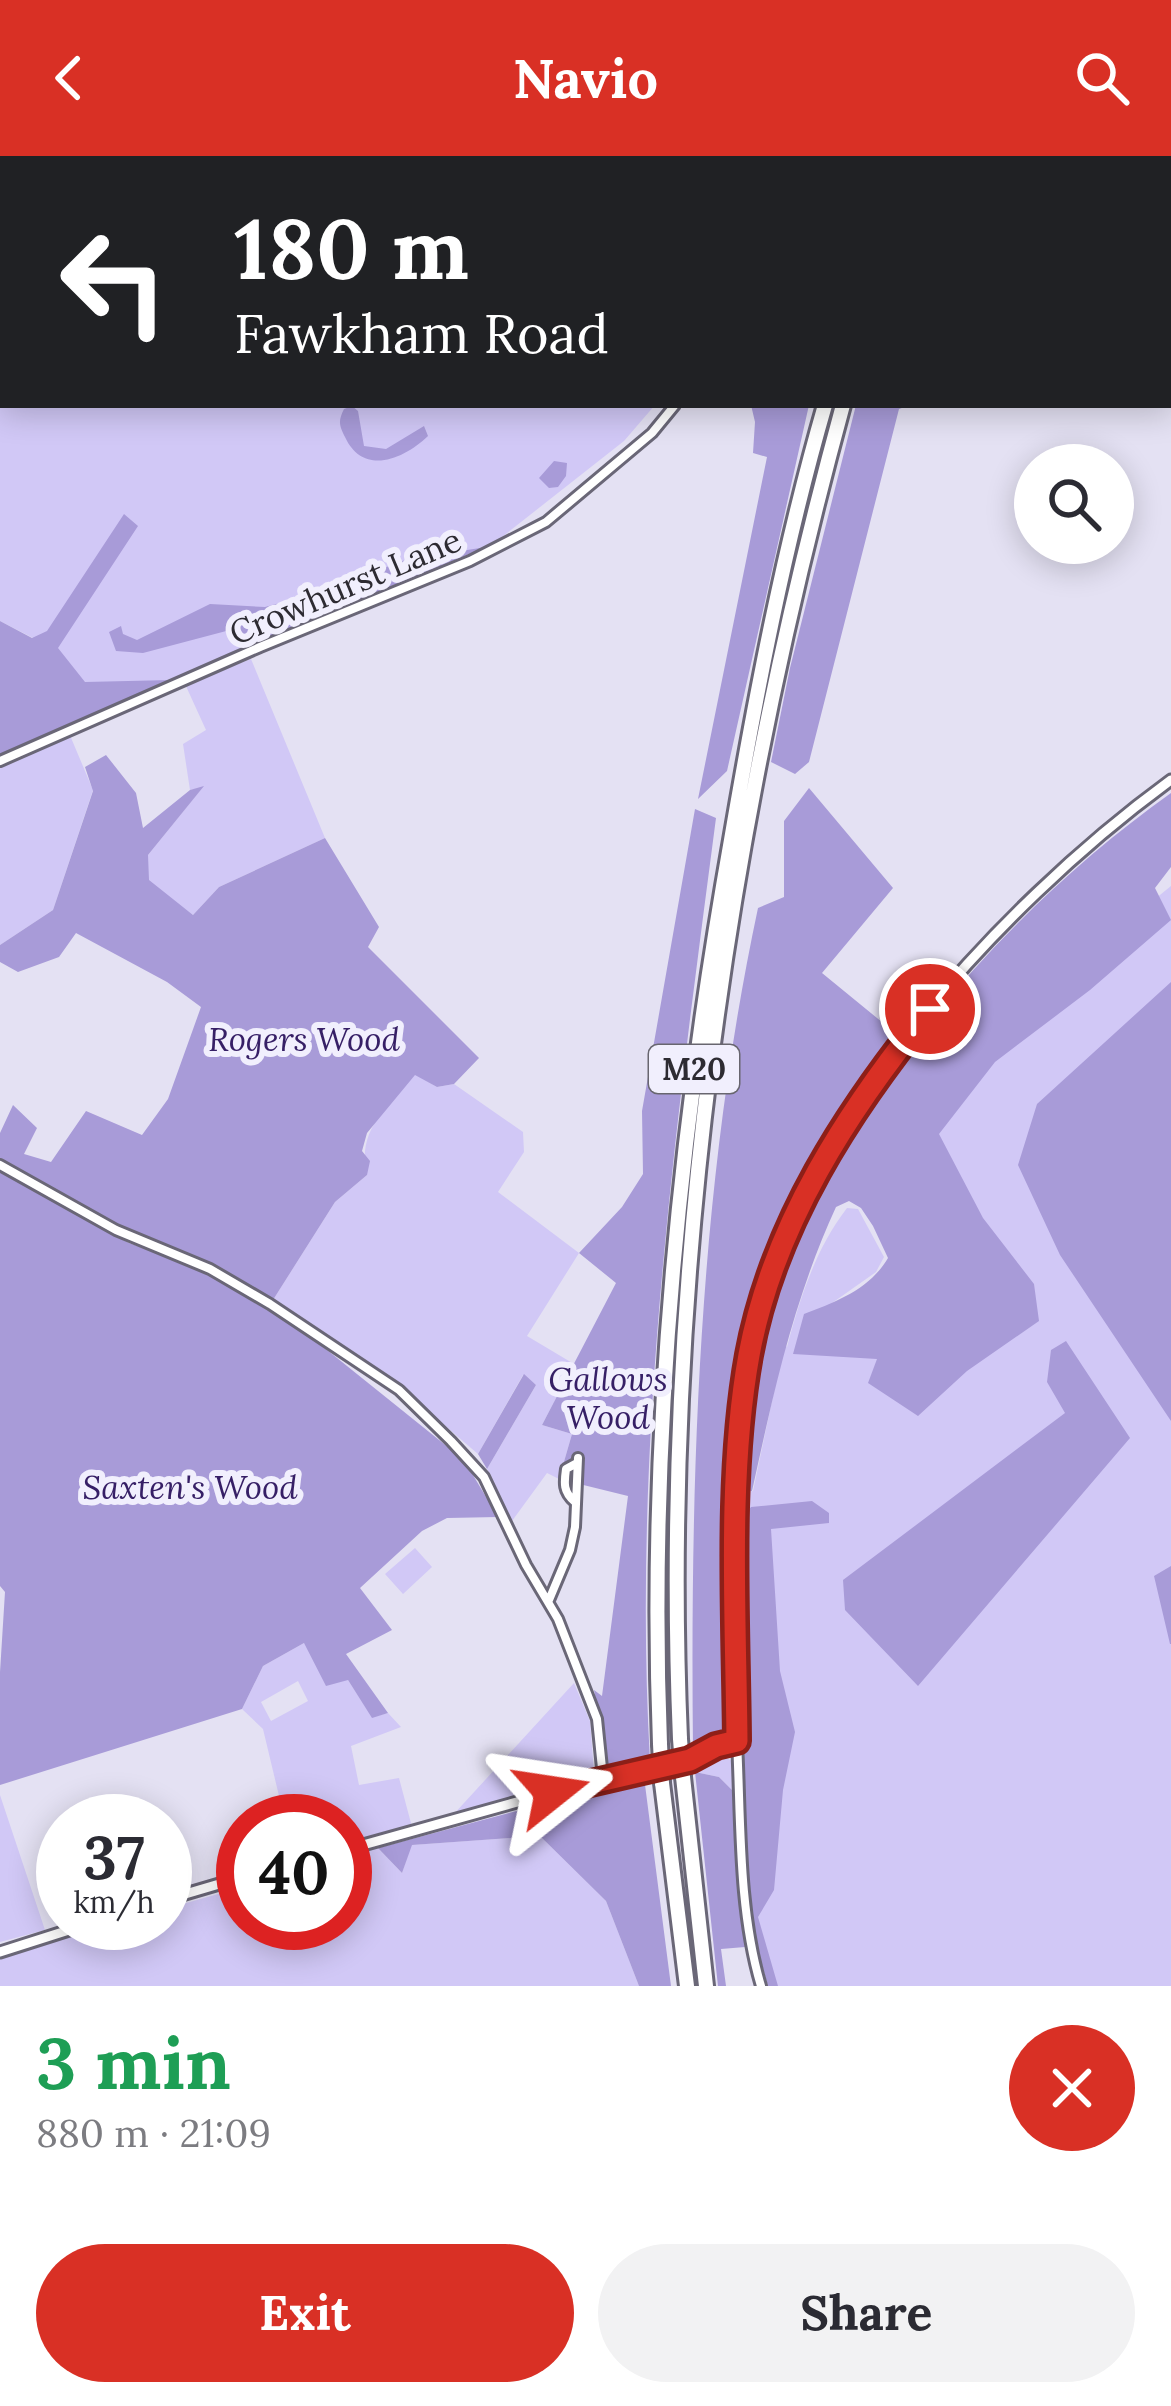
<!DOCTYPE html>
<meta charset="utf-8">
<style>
:root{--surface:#fff;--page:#f2f2f3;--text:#2b2b33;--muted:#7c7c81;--accent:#d93025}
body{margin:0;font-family:Lora,serif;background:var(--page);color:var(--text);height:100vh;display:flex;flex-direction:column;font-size:45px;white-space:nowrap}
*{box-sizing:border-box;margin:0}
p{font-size:39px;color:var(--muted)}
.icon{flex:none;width:66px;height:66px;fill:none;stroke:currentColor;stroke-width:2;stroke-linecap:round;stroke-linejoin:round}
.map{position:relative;height:1830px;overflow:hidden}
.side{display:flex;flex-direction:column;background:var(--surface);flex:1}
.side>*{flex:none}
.guide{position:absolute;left:0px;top:0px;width:1173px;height:252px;box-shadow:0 6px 30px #0003;background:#202124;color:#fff;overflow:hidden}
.fabs{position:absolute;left:1014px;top:288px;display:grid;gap:24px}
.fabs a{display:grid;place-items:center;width:120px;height:120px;border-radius:50%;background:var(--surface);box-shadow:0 6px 30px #0003;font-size:60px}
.speed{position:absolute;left:36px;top:1638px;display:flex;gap:24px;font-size:60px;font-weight:700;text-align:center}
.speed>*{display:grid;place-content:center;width:156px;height:156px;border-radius:50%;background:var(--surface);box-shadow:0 6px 30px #0003;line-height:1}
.speed small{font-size:30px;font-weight:400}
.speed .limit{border:18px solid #d22;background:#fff;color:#111}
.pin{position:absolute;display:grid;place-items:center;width:102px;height:102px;color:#fff;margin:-51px;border:6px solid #fff;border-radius:50%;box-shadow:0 3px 12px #0007}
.me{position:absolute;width:132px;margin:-66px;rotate:75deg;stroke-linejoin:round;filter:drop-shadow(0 0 9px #0008)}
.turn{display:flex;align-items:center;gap:42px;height:252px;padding:0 36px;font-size:54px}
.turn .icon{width:156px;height:156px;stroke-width:2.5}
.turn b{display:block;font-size:84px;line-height:102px}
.round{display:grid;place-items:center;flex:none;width:126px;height:126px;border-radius:63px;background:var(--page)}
.head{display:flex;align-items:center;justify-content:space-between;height:204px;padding:0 36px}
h1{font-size:72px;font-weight:800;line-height:90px;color:#1e9e55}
.primary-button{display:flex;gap:24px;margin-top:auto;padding:24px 36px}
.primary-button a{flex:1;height:138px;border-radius:72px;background:var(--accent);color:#fff;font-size:48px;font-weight:800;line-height:138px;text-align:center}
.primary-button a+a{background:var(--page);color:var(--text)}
header{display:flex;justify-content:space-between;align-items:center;height:156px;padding:0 36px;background:var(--accent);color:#fff;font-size:54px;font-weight:800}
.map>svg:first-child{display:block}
.green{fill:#d1c8f6;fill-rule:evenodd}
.forest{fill:#a89bd8}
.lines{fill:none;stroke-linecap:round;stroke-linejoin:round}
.minor-casing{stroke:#6a6777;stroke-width:14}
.tertiary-casing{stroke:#6a6777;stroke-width:15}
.motorway-casing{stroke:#6a6777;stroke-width:20}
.minor{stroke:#fff;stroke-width:8}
.tertiary{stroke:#fff;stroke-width:9}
.motorway{stroke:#fff;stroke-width:14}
.motorway-bridge-casing{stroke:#6a6777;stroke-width:20;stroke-linecap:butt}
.motorway-bridge{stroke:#fff;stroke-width:14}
.route-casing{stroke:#8d1f18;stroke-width:30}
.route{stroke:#d93025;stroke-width:21}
.labels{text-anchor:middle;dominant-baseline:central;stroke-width:12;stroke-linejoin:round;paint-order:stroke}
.shield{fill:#f1effd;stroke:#68666f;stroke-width:3}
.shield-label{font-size:30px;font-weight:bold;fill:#2d2b32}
.street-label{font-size:33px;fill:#2d2b32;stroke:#f1effd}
.park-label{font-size:33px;font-style:italic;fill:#361f66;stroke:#f1effd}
</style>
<header><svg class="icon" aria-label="back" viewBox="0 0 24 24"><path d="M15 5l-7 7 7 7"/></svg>Navio<svg class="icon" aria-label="search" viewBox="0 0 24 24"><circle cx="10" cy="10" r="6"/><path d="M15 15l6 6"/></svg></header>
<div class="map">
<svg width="1171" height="1830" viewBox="0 0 1171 1830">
<rect width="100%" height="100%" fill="#e4e1f3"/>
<path class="green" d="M0,0h860l-857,3v246h652l-31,36 -136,107 -179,70 -197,90 -79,-70 -33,-17z
M251,503l74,179 -106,49 -26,28 -46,-34 1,-26 54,-67 -12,2 -7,-46 23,-14 -21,-46z
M69,577l24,57 -40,120 -53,35v-179z
M1171,730v1100h-396l-23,-69 12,-27 -21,-373 2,-25 8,-1 31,-147 3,3c13,-49 29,-99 60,-139l11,1 26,48 -8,15 -68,48 77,38 40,-206 97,-145z
M415,918l22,13 17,-3 69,48 1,20 -26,40 81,61 -52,83 47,28 -32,61 30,9 -13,45 -12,-6 -35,48 -25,-52 49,-84 -13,-10 -45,79 -91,-78 -114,-76 62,-98 32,-27c-11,-46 21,-67 48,-101z
M415,1392l17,19 -29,27 -18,-20z
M304,1487l44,37 24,37 16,-4 13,14 -50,19 8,39 40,-7 13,49 -67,19v-25h-60l-22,-92 -21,-20 21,-43zM298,1525l10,20 -37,20 -10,-19z
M574,1527l16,38 4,51 -141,43z
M722,1599l13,8v30l-16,-16 -24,-5z
M0,1639l45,135 -45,12z
M540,1680l66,65 33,85h-639v-29l118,-34h47v-14l78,-22v36h102v-66l33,-9 24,25 9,-28z"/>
<path class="forest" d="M751,249h58l-82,366 -29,28 69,-342 -14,-4 2,-31z
M856,249h54l-11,4 -90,353 -14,12 -24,-12 19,-94z
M352,250l6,5 6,35 22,3 38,-23 4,10c-25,24 -65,40 -83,1 -6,-12 -7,-16 -1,-28z
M554,305l13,2 -1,13 -8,11 -9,1 -10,-10z
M124,358l14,12 -80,122 27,34 86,-2 -171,80v-139l32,17 15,-7z
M486,391l-226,94 -30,-11 -87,23 -27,-2 -7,-19 12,-6 2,8 14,6 73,-36 55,3 59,-16 81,-31z
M106,599l30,38 7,35 47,-38 14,-4 -56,69 1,25 44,35 26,-28 106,-49 54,89 -11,20 111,111 -25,26 -17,3 -22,-12 -48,58 -5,18 8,10 -3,14 -32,27 -62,98 -55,-33 -90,-37 -128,-70v-27l13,-28 24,23 -13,26 27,8 35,-51 56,24 26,-36 33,-92 -34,-25 -91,-49 -17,24 -41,15 -18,-10v-17l53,-35 40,-119 -8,-24z
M809,632l84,100 -71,85 77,63c-48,67 -105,151 -131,229 -47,141 -37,298 -39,444l-9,28 -27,14c-3,-282 6,-567 65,-843l26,-11v-76z
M1171,637v74l-16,21 16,32 -81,70 -95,72 -56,72 44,84 51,66 5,37 -72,50 -49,45 -50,-33 9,-24 -84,-5 11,-40c32,-12 66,-25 84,-56l-15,-32 -12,-18 -12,-7 -13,6c-43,94 -62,184 -84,284l-7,1c0,-44 -2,-94 9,-137 57,-221 233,-431 417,-562z
M695,653l21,9c-41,312 -84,628 -66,943l-42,6 -14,-77 8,6 26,-200 -69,-17 13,-45 -30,-9 74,-142 -37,-30 43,-46 21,-33 -1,-63z
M1171,826v439l-111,-166 -42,-90 19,-61z
M0,1016l129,71 79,28 78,46 178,143 34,57 -51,1 -25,13 -62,57 32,42 -46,24 42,59 -16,5 -24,-38 -22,6 -22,-43 -41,23 -21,43 -242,76v-113l5,-80 -5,-6z
M1066,1185l64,97 -212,248 -73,-76 -2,-30 222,-167 -18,-31 4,-32z
M524,1218l12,11 -49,84 -9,-15z
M812,1345l17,12v10l-58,6 9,142 15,61 -12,58 -9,100 -16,27 20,69h-10c-28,-90 -23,-191 -24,-284 -1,-62 -6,-124 -1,-185l8,-10z
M1171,1410v78h-1l-16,-68z
M695,1616l24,5 16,16 10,154 -24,2 5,37h-8z
M644,1621l27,209h-32l-33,-85 -66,-65 -128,9 -10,28 -24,-25z"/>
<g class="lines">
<g class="minor-casing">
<path id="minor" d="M1028,3l2,-3
M0,605l260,-114 210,-86 76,-39 106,-89 23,-28
M0,1009l116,65 94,39 60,35 129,86 52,51 33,36 42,88 32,54 39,100 6,59
M575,1346c-12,-10 -11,-19 -9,-33l11,-6
M549,1444l21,-50 5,-23 3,-69
M737,1585c4,79 1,168 24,245"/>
</g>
<g class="tertiary-casing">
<path id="tertiary" d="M345,1694l258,-72 87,-18 25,-14 22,-5c-1,-127 -9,-259 12,-384 36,-219 248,-450 422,-577
M165,1744l78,-23
M0,1796l91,-29"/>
</g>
<g class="motorway-casing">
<path id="motorway" d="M897,3l1,-3
M914,3l1,-3
M680,1583c-19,-448 45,-902 163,-1334
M660,1588c-12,-303 18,-606 71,-904 25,-146 53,-293 94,-435
M683,1621l23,209
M662,1627l25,203"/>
</g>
<use href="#minor" class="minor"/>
<use href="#tertiary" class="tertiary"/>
<use href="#motorway" class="motorway"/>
<g class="motorway-bridge-casing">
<path id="motorway-bridge" d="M680,1583l3,38
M660,1588l2,39"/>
</g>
<use href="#motorway-bridge" class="motorway-bridge"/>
</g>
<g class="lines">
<g class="route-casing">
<path id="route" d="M552,1636l138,-32 26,-14 21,-5c-1,-123 -10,-265 12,-386 24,-130 99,-245 181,-346"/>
</g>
<use href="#route" class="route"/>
</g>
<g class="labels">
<rect class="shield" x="649" y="889" width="90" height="48" rx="9"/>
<g class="shield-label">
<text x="694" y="913">M20</text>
</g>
<g class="street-label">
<text transform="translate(345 430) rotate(-23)">Crowhurst Lane</text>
</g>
<g class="park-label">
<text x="304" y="883">Rogers Wood</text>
<text x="608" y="1223">Gallows<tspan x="608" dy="38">Wood</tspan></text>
<text x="190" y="1331">Saxten's Wood</text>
</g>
</g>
</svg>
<div class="fabs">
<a><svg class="icon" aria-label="search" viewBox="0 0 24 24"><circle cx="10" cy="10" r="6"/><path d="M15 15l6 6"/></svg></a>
</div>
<div class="speed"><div>37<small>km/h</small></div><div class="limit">40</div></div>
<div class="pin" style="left:930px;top:853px;background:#d93025"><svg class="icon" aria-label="arrive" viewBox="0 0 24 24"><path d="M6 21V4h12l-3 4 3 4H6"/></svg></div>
<svg class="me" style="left:552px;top:1636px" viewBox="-20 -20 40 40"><path d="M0-17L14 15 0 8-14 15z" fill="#d93025" stroke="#fff" stroke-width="4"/></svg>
<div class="guide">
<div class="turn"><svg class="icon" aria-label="left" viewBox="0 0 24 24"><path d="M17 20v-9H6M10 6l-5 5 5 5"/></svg><div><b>180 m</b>Fawkham Road</div></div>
</div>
</div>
<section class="side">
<div class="head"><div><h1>3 min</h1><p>880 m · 21:09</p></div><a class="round" style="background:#d93025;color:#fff"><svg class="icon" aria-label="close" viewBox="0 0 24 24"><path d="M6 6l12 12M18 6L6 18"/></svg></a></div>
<div class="primary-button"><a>Exit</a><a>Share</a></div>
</section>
